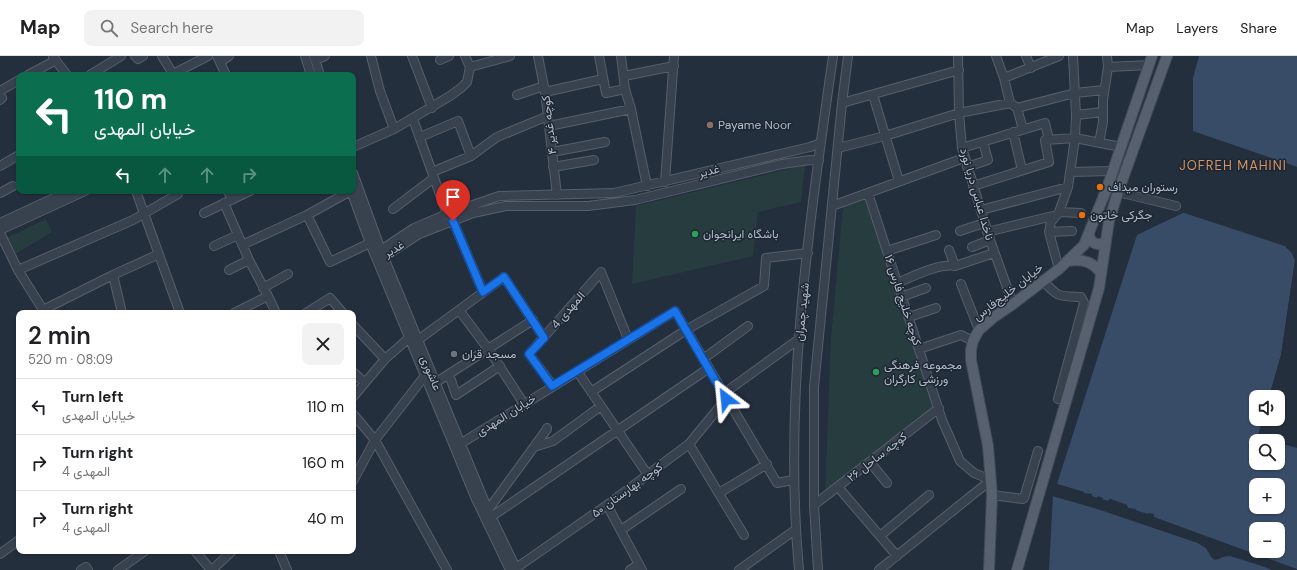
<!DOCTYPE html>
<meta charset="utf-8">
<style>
:root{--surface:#fff;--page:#f2f2f2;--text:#202124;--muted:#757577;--line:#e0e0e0}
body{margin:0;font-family:"DM Sans",Vazirmatn,sans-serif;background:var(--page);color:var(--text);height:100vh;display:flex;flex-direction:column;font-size:15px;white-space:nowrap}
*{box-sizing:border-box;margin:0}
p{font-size:13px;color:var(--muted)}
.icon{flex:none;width:22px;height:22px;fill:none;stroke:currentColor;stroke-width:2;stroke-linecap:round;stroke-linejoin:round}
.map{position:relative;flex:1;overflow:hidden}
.side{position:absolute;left:16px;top:254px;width:340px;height:244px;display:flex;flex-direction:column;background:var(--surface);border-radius:8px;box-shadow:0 1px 3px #0004}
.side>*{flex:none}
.guide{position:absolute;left:16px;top:16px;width:340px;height:122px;border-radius:8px;box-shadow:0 1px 3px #0004;background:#0b6e4f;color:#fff;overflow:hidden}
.fabs{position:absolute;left:1249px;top:334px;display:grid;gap:8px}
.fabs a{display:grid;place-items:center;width:36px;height:36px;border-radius:8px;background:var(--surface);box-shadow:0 1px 3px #0004;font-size:20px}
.pin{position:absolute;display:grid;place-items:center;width:34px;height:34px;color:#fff;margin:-41px -17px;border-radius:50% 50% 50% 0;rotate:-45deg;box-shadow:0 0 4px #0007}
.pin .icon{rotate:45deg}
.me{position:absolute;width:44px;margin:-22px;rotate:331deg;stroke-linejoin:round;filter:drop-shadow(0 0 3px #0008)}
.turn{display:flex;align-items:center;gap:14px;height:84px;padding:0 12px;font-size:18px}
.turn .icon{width:52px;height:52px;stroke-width:2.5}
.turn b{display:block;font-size:28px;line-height:34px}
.lanes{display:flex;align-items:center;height:38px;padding:0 12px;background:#0003;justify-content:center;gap:20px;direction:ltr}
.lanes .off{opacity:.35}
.round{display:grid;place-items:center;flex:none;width:42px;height:42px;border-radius:8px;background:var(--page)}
.summary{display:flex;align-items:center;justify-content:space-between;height:68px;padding:0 12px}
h1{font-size:24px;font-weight:600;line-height:30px}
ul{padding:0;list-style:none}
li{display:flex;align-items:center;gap:12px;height:56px;padding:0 12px;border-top:1px solid var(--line)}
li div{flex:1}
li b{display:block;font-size:15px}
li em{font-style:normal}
header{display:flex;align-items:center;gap:24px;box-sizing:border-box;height:56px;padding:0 20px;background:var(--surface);border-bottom:1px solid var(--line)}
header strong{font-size:19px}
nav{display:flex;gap:22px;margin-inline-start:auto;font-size:14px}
.search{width:280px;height:36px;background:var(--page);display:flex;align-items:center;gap:10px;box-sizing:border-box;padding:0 14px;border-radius:8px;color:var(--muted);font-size:15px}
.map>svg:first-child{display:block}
.green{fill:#263c3f}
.water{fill:#394c67;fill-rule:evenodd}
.pier{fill:#242f3e}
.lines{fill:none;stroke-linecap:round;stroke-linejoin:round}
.minor-casing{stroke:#565f6c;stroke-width:10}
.major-casing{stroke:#414a57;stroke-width:12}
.minor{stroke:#38414e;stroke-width:8}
.major{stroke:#56606e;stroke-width:10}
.route-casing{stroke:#114b97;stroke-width:10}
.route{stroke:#1a73e8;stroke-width:7}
.education-dot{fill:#8d6e63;stroke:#1d2633;stroke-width:1.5}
.food-dot{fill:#e8710a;stroke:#1d2633;stroke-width:1.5}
.leisure-dot{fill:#2e9e5b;stroke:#1d2633;stroke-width:1.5}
.worship-dot{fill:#6b7280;stroke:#1d2633;stroke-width:1.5}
.labels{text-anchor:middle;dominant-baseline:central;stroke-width:3;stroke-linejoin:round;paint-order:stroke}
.street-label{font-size:12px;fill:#b4bcc9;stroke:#1d2633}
.poi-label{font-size:12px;fill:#b4bcc9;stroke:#1d2633;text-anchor:start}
.neighbourhood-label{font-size:13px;letter-spacing:1px;fill:#d59563;stroke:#1d2633}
</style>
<header>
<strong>Map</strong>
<div class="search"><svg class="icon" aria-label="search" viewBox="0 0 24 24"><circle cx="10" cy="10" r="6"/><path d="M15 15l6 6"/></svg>Search here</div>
<nav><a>Map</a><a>Layers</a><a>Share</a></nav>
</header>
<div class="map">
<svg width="1297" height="514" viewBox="0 0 1297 514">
<rect width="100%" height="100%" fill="#242f3e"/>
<path class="green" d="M805,109l-4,37 -43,10 -5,44 -121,28 4,-78z
M865,142l70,208 -110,87 6,-155 12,-132z
M46,163l6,13 -38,23 -8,-17z"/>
<path class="water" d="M1199,0h98v111l-104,-36v-53z
M1185,156l100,34 7,7 3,7 -14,95 -12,42h-13v22h7l-6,19 12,3h-13v22h22v-20l19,5v121l-144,-52 1,-2 -6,-1 -21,-6v-3l-17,-6 -2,2 -17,-5 1,-2 -8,-1v-1l-27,-8 80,-249zM1256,429h22v22h-22zM1256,473h22v22h-22z
M1053,440l45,13 100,34 9,6 4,8 8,2c11,-9 40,6 53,11h-223z"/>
<path class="pier" d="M1191,75l106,36v2l-105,-36z
M1185,154l101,34 8,8 3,10 -14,94 -12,41h-2l12,-42 14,-94 -3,-8 -7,-7 -104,-34z
M1057,428l27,8v2h8v2l5,2 1,-2 5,2 -1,2 6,1 2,-2 17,6 1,3 8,1 1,2 11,3 1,-1 5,1v3l143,53 -77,-26 -67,-25 -1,-3h-5l-11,-3 -4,-3h-5l-2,-4 -15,-4 -3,1 -6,-2 -2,-3 -2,2 -6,-2 -8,-3 -1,-2 -25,-7z
M1054,438l44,13 101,35 7,4 8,11 2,1 6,-4 5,-1 9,2 36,13 2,2 -47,-15 -4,1 -7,4 -3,-1 -8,-12 -7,-4 -100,-34 -45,-13z"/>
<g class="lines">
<g class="minor-casing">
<path id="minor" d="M135,0l3,3 5,-3
M162,0l11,18
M217,0l9,19
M305,0l6,19
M314,0l6,19
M371,0l9,35 14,38
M412,0l20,52
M465,0l5,11
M538,0l7,36 12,103
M599,0l7,37 19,-4
M621,0l4,33 6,20 16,77
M958,0l1,57 3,35 28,92 23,64
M996,0l8,22 6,25
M1026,0l5,12
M53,1l14,18
M315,4l10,-4
M440,4l9,-4
M220,6l9,-6
M1108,11l41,-2
M28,19l28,-15
M90,19l31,-19
M171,19l37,-19
M624,20l50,-10
M1004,22l55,-22
M0,35l19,-11
M545,36l58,-13
M0,39l2,3 -2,2
M517,39l27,-9
M873,39l26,86
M842,47l117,-33
M1017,52l6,21
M1076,59l27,-3
M413,63l34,95
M549,70l82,-17
M1013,76l9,38
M420,81l38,-16 13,35
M1099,87l4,-21v-22l5,-33 -1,-11
M353,91l41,-18 56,-33 11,-8 6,-6 3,-15 40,-11
M838,92l47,-12 74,-23 51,-10 7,5 58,-15 29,-3
M962,92l83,-25 4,17
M552,96l53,-10
M0,110l19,-11
M553,111l41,-7
M967,111l21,-7 -5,-18
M432,116l39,-16 26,-19 51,-21
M1070,116l43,-1
M353,117l28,77 107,260 29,60
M665,126l9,-126
M973,130l76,-24 -4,-22 30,-2 46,9
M136,135l44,122
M228,135l4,9
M351,135l19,52 106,256 34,71
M1118,136l58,14
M0,137l13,-7
M868,137l74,227 18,41 14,12 17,7
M224,147l25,57 19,36 8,17
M832,150l132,-48
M393,153l41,-31
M981,154l87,-23
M1059,156l22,1
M204,157l46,-22
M307,159l23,47 40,-19
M453,165l30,71
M0,167l69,-32
M0,174l85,-39
M960,175l24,-8
M987,176l70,-17
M1049,176l23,-1
M0,177l18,37 27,43
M242,189l65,-30 40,-22
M214,190l24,-11
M972,191l18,-7
M949,194l6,16
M887,195l49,-16
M376,201l5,-7 33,-22 33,-14 52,-18 115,-3 196,-46 11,-4
M376,201h8l35,-23 54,-21 33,-7h82l47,-6 147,-36 28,-4 9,1
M1059,213l-10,-37 2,-10 8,-10 9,-25 7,-49 1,-23 -3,-59
M18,214l115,-50 45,-26
M229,214l20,-10
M1043,225c16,17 15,15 38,16l3,6 -26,96
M897,227c15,-6 42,-20 58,-17l39,-13
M961,228l18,46
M263,232l25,-14
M901,241l25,-9
M43,254l70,-35
M459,254l30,40 35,54
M122,257l-9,-38 46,-21
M234,257l34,-17
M306,257l24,-15 13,15
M909,261l27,-9
M353,269l32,34
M418,284l86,-63 40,61
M919,293l42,-14 12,6
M703,303l45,-33
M577,315l71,104
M353,316l12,11
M449,318l7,21 44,-29
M435,327l98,-63
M553,330l-24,-32 72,-82 27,67
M591,336l95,-62 78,-44 2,-28 42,-5
M723,338l76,-55
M353,341l32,-38 24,-21
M353,358l22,26 72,130
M460,388l215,-133 102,172 16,-3
M689,388l55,91
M534,391l19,-6 48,-35
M870,406l17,21
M353,425l22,-41 49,-63
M838,431l59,69
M719,437l48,-29
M992,439l31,4 1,-1 14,-47
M607,449l35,65
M814,449l125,-97
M488,454l59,-81v-1
M491,461l218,-149
M621,474l60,-41
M880,480l49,-41
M195,495l16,19
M279,495l8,19
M0,498l19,-14
M516,512l91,-63 82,-61 37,-45
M81,514l5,-3 2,3
M118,514l27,-19
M212,514l20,-19
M630,514l9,-6
M739,514l56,-40
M799,514c-16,-171 10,-345 34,-514
M818,514l-4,-65v-118l28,-284 6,-47
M879,514l112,-90"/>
</g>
<g class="major-casing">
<path id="major" d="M1089,178c1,10 10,13 17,7
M1068,205c14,-2 24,0 33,12
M989,514l3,-75 -4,-49 -17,-86v-10l2,-9 6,-11 15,-13 19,-13 46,-35 25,-24 23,-57 45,-132
M1017,514l82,-282 10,-67 9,-29 49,-136"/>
</g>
<use href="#minor" class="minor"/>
<use href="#major" class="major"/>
</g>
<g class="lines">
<g class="route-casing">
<path id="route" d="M453,165l30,71 21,-15 40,61 -15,16 23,32 123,-75 51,88"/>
</g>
<use href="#route" class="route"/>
</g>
<circle class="education-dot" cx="710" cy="69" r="4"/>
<g class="food-dot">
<circle cx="1100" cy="131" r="4"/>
<circle cx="1082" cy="159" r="4"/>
</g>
<g class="leisure-dot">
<circle cx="695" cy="178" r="4"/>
<circle cx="876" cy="316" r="4"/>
</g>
<circle class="worship-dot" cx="454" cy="298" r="4"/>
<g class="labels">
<g class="street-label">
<text transform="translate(549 69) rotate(-97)">کوچه غدیر ۴</text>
<text transform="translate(709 115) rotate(-14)">غدیر</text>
<text transform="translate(977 138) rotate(74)">ناخدا عباس دریا نورد</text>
<text transform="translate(394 193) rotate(-30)">غدیر</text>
<text transform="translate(1008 236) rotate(-38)">خیابان خلیج‌فارس</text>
<text transform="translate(903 244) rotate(72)">کوچه خلیج فارس ۱۶</text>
<text transform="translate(568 254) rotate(-49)">المهدی 4</text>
<text transform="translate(802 256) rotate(-84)">شهید چمران</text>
<text transform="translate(431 317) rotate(67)">عاشوری</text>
<text transform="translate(506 359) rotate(-32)">خیابان المهدی</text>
<text transform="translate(877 401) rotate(-38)">کوچه ساحل ۲۶</text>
<text transform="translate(627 434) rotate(-36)">کوچه بهارستان ۵۰</text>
</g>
<g class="poi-label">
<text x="718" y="69">Payame Noor</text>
<text x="1108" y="131">رستوران میداف</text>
<text x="1090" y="159">جگرکی خاتون</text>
<text x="703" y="178">باشگاه ایرانجوان</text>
<text x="462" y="298">مسجد قران</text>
<text x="884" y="309">مجموعه فرهنگی<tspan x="884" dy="14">ورزشی کارگران</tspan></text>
</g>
<g class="neighbourhood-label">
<text x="1233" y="109">JOFREH MAHINI</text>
</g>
</g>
</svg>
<div class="fabs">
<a><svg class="icon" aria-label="sound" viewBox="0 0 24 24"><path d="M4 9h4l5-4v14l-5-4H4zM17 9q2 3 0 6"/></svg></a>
<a><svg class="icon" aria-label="search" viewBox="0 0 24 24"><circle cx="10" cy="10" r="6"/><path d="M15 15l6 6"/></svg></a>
<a>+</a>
<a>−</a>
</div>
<div class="pin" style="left:453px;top:165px;background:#d93025"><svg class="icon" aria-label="arrive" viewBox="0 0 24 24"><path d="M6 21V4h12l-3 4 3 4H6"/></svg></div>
<svg class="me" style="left:726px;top:343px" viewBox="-20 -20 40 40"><path d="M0-17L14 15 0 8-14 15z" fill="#1a73e8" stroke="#fff" stroke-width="4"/></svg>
<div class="guide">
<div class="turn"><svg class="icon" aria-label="left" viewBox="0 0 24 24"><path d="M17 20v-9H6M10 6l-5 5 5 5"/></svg><div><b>110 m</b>خیابان المهدی</div></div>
<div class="lanes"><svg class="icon" aria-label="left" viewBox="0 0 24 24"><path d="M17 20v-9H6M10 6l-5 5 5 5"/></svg><svg class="icon off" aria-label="ahead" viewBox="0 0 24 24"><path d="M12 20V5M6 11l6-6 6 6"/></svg><svg class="icon off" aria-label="ahead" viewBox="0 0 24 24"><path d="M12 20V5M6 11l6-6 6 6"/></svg><svg class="icon off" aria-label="right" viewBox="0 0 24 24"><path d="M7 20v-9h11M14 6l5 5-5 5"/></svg></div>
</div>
<section class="side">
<div class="summary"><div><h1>2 min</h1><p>520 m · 08:09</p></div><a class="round"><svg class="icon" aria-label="close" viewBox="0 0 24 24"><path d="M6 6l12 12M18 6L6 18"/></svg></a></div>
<ul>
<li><svg class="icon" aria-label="left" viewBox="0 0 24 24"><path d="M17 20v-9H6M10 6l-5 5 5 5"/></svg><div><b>Turn left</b><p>خیابان المهدی</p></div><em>110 m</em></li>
<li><svg class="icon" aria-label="right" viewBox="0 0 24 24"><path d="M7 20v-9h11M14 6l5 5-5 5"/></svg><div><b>Turn right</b><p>المهدی 4</p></div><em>160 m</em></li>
<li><svg class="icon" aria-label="right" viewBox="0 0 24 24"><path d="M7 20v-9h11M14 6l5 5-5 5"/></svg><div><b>Turn right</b><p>المهدی 4</p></div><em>40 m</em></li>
</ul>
</section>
</div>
